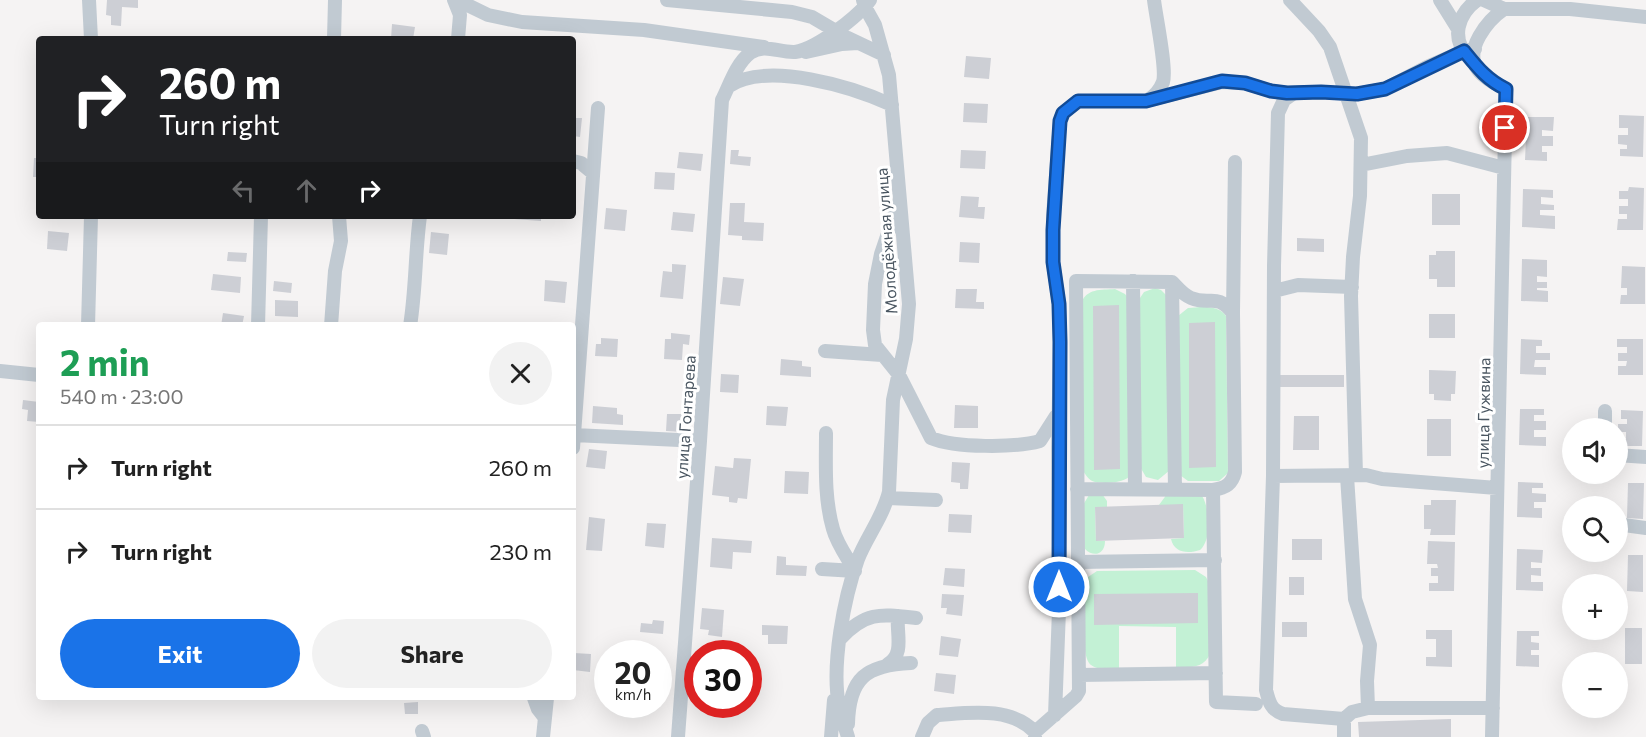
<!DOCTYPE html>
<meta charset="utf-8">
<style>
:root{--surface:#fff;--page:#f2f2f2;--text:#222;--muted:#767676;--line:#e0e0e0;--accent:#1a73e8}
body{margin:0;font-family:Commissioner,sans-serif;background:var(--page);color:var(--text);height:100vh;display:flex;flex-direction:column;font-size:22px;white-space:nowrap}
*{box-sizing:border-box;margin:0}
p{font-size:20px;color:var(--muted)}
.icon{flex:none;width:33px;height:33px;fill:none;stroke:currentColor;stroke-width:2;stroke-linecap:round;stroke-linejoin:round}
.map{position:relative;flex:1;overflow:hidden}
.drawer{position:absolute;left:36px;top:322px;width:540px;height:378px;display:flex;flex-direction:column;background:var(--surface);border-radius:6px;box-shadow:0 6px 24px #0002}
.drawer>*{flex:none}
.guide{position:absolute;left:36px;top:36px;width:540px;height:183px;border-radius:6px;box-shadow:0 6px 24px #0002;background:#202124;color:#fff;overflow:hidden}
.tools{position:absolute;left:1562px;top:418px;display:grid;gap:12px}
.tools a{display:grid;place-items:center;width:66px;height:66px;border-radius:50%;background:var(--surface);box-shadow:0 6px 24px #0002;font-size:30px}
.speed{position:absolute;left:594px;top:640px;display:flex;gap:12px;font-size:30px;font-weight:700;text-align:center}
.speed>*{display:grid;place-content:center;width:78px;height:78px;border-radius:50%;background:var(--surface);box-shadow:0 6px 24px #0002;line-height:1}
.speed small{font-size:15px;font-weight:400}
.speed .limit{border:9px solid #d22;background:#fff;color:#111}
.pin{position:absolute;display:grid;place-items:center;width:51px;height:51px;color:#fff;margin:-26px;border:3px solid #fff;border-radius:50%;box-shadow:0 2px 6px #0007}
.me{position:absolute;width:66px;margin:-33px;rotate:0deg;stroke-linejoin:round;filter:drop-shadow(0 0 4px #0008)}
.turn{display:flex;align-items:center;gap:21px;height:126px;padding:0 24px;font-size:27px}
.turn .icon{width:78px;height:78px;stroke-width:2.5}
.turn b{display:block;font-size:42px;line-height:51px}
.lanes{display:flex;align-items:center;height:57px;padding:0 24px;background:#0003;justify-content:center;gap:30px;direction:ltr}
.lanes .off{opacity:.35}
.round{display:grid;place-items:center;flex:none;width:63px;height:63px;border-radius:32px;background:var(--page)}
.overview{display:flex;align-items:center;justify-content:space-between;height:102px;padding:0 24px}
h1{font-size:36px;font-weight:700;line-height:45px;color:#1e9e55}
.primary-button{display:flex;gap:12px;margin-top:auto;padding:12px 24px}
.primary-button a{flex:1;height:69px;border-radius:36px;background:var(--accent);color:#fff;font-size:24px;font-weight:700;line-height:69px;text-align:center}
.primary-button a+a{background:var(--page);color:var(--text)}
ul{padding:0;list-style:none}
li{display:flex;align-items:center;gap:18px;height:84px;padding:0 24px;border-top:2px solid var(--line)}
li div{flex:1}
li b{display:block;font-size:22px}
li em{font-style:normal}
.map>svg:first-child{display:block}
.green{fill:#c3f1d5}
.building{fill:#cdcfd5}
.lines{fill:none;stroke-linecap:round;stroke-linejoin:round}
.minor{stroke:#c1cad2;stroke-width:14}
.route-casing{stroke:#114b97;stroke-width:15}
.route{stroke:#1a73e8;stroke-width:10}
.labels{text-anchor:middle;dominant-baseline:central;stroke-width:6;stroke-linejoin:round;paint-order:stroke}
.street-label{font-size:16px;fill:#4a5661;stroke:#fff}
</style>
<div class="map">
<svg width="1646" height="737" viewBox="0 0 1646 737">
<rect width="100%" height="100%" fill="#f5f3f3"/>
<path class="green" d="M1155,288l6,2 8,8 1,172 -12,10 -12,-3 -7,-12 1,-167 4,-6z
M1115,289l10,5 3,4 1,179c-8,6 -24,7 -34,5 -6,-1 -10,-8 -13,-13l-1,-165c5,-16 20,-14 34,-15z
M1188,308c12,-1 30,-4 38,8l2,157 -9,8h-31l-8,-6 -2,-159z
M1102,494l5,7v6h-12l1,34h9c0,13 -11,17 -20,8l-2,-44 6,-10z
M1167,494l35,2c8,12 10,44 -2,54 -12,4 -26,3 -29,-11l13,-1 -1,-33h-24z
M1195,570l11,7 3,6 1,71c-7,15 -19,13 -34,13v-40l-57,-1v42c-8,0 -21,3 -28,-3 -12,-10 -6,-66 -6,-83l3,-5 9,-6z"/>
<path class="building" d="M107,0h31v8l-16,-1 -1,19 -10,-1v-9l-5,-1z
M392,24l23,3 -2,12h-22z
M966,56l25,2 -2,21 -25,-2z
M964,103l24,1 -1,19 -24,-1z
M1619,115l25,1 -1,41 -23,-1v-7h7v-4l-9,-1v-9h10v-7h-9z
M1527,117h27l-1,14 -11,-1v6h11v10h-11v6h5v9l-22,-1z
M573,118h9l-2,19 -7,-1z
M731,150h8l-1,6 13,1 -1,9 -20,-2z
M961,150l25,1 -1,18 -25,-1z
M679,152l24,2 -2,17 -24,-3z
M34,158h5v19h-6z
M655,172l20,1 -1,17 -20,-1z
M1629,187l15,1 -1,42h-26l1,-11h9v-5h-8v-8h9v-7h-9v-8h9z
M1523,189l30,1v8l-12,-1v7l13,1v5h-14v5l15,1v13l-33,-2z
M1432,194h28v31h-28z
M961,196l18,1 -1,10h7l-1,12 -25,-2z
M730,203h15l-1,19 20,1 -1,18 -21,-1v-4l-14,-1z
M606,208l21,2 -2,21 -21,-2z
M673,212l22,2 -2,18 -22,-2z
M515,216h26v5l-27,-2z
M48,231l21,2 -2,18 -20,-2z
M431,232l18,2 -2,21 -18,-2z
M1297,238l27,1v13l-27,-1z
M960,242l20,1 -1,20 -20,-1z
M1436,251h19v36h-18v-8h-8v-24h7z
M228,252l19,1 -1,9 -19,-1z
M1522,259l25,1v17l-10,-1v6h10v6h-10v2l11,1v11l-27,-1z
M672,264l14,1 -3,34 -23,-2 3,-26 9,1z
M1622,266l23,1v37h-25l1,-9h6v-7h-6z
M213,274l28,3 -1,16 -29,-3z
M723,277l21,2 -4,27 -20,-2z
M545,280l22,2 -2,21 -21,-2z
M274,281l18,2 -1,10 -18,-2z
M956,289h21l-1,13h8v7l-29,-1z
M275,300l23,1v16l-23,-1z
M1119,305l1,164 -26,1 -1,-164z
M223,313l21,3 -2,10h-21z
M1429,314h26v24h-26z
M1215,322l1,145 -27,1v-145z
M671,333l19,2 -1,10 -6,-1 -1,16 -18,-1 1,-20h6z
M601,338l17,1 -1,18 -22,-1 1,-12h5z
M1521,339l21,1v6h-6v7h14v7h-15l-1,7h12v8l-26,-1z
M1617,339h26v36h-25v-9h8l1,-5h-9v-8h9v-6h-10z
M781,359l21,2v5l9,1v10l-31,-2z
M1429,370l27,1 -1,23h-4v7l-17,-1v-6h-5z
M721,374l18,1 -1,18 -18,-1z
M1279,375h65v12h-66z
M23,400l16,2v20l-12,-1 1,-11 -6,-1z
M955,405l23,1v22h-24z
M593,406l24,2v6l6,1v10l-31,-2z
M767,406l21,1 -2,19 -20,-1z
M1520,409h24v6h-10v6h12v9h-12v7h12v9l-27,-1z
M1621,410l22,1 -1,35h-22l1,-7h5v-7h-8v-8h9v-5h-6z
M667,414h15v18l-16,-1z
M1294,416h25v34h-26z
M1427,419h24v37h-24z
M589,449l18,2 -2,18 -19,-2z
M734,458l17,1 -4,40 -9,-1 -1,5 -8,-1v-5l-17,-2 3,-29 18,2z
M952,462l18,1 -2,26h-8v-6l-9,-1z
M785,471l24,1 -1,22 -24,-1z
M1518,482l25,1v5h-11v5l14,1v8h-12v6h8v10l-25,-1z
M1628,483h16l-1,36 -16,-1z
M1431,500h25l-1,35h-25l1,-6h-7v-24h7z
M1183,504l1,34 -88,3 -1,-34z
M949,514l23,1 -1,18 -23,-1z
M589,517l16,2 -3,32 -16,-1z
M647,523l19,1 -2,24 -19,-2z
M712,538l40,3 -1,12 -18,-1 -1,17 -22,-2z
M1292,539h30v21h-30z
M1428,541l27,1 -1,49h-25v-8h9v-7h-7v-8h7l-1,-4h-10z
M1517,549l26,1 -1,13 -11,-1v6h10v8l-10,-1v7h12v9l-27,-1z
M1628,555h15v37l-16,-1z
M777,556l9,1v8l21,1 -1,10 -30,-1z
M945,568l20,1 -1,18 -21,-2z
M1289,577h15v18h-15z
M1198,593v30l-104,2v-31z
M942,594l22,1 -2,21 -16,-2 1,-6h-6z
M702,608l22,2 -2,27 -14,-2 1,-5 -9,-1z
M653,620l11,1 -1,13 -23,-2 1,-9 11,1z
M1282,622h25v15h-25z
M762,625l26,1 -1,18h-19v-9h-6z
M1625,628h17v36h-17z
M1426,630h26v37l-26,-1v-9h10v-18h-10z
M1517,631h22v5h-8v6l8,1v7h-8v5h8v12l-23,-1z
M941,636l20,3 -3,18 -19,-2z
M574,653l17,1 -1,18 -17,-2z
M936,673l20,2 -2,19 -20,-3z
M418,702v12h-13l-1,-11z
M1451,719v18h-92l-1,-15z"/>
<g class="lines">
<path class="minor" d="M89,0l2,39
M454,0l6,15 -2,24
M457,0l31,15 34,7 122,8 120,17
M667,0l125,12 20,5 34,20 38,18
M1290,0l29,31 11,16 31,91 -1,58 -7,61 -2,39 5,179
M1440,0l18,29
M1484,0l20,9h66l76,8
M334,39l1,-39
M806,52l36,-8 16,-1
M1469,57c-19,-18 -11,-43 8,-57
M729,86c39,-25 124,1 163,19
M1294,93l-10,7 -6,13 -4,153 -1,210 -7,214c3,12 5,20 17,24l61,5v18
M1148,100c8,-5 12,-10 15,-18 4,-13 -7,-65 -9,-82
M573,161l8,2 12,10
M1361,165l46,-9 40,-3 57,15
M898,204l-17,50 -6,30 -2,46 2,15 24,30 32,63c24,10 84,10 109,3l16,-25
M1133,281l2,208
M1172,282l3,208
M1274,291l24,-6 54,2
M1233,313l2,-151
M88,326l3,-110
M258,326l3,-110
M331,326l4,-55 6,-30 -2,-25
M410,326c6,-37 5,-73 10,-110
M825,351l57,4
M0,371l39,4
M1605,429v-18
M574,435l126,6
M573,448l25,-340
M1617,455l29,2
M1273,476l93,-1 16,4 115,9
M1347,476l8,123 15,46 -3,36 1,27
M1077,489l136,1
M888,498l48,2
M1617,524l29,4
M1078,562l137,-2
M822,569l33,2c-8,-14 -18,-27 -22,-42 -9,-31 -7,-64 -7,-96
M840,639c26,-28 41,-25 76,-21
M888,664c17,-10 8,-31 10,-48
M1079,675l137,-2
M534,698l4,11 7,9
M1055,715l4,-105 -1,-162 2,-106 -1,-38 -6,-42v-46l7,-95 3,-8 15,-12h68l76,-19 23,1 26,8 16,2 34,-1 36,2 28,-5 42,-22 37,-16 11,-2
M1344,719l8,-7 16,-4h125
M848,724c1,-46 18,-59 63,-61
M422,731l2,6
M1035,732l41,-36 3,-5 -3,-410 96,1c6,6 11,13 19,16 20,8 25,-6 42,15l2,159c-3,12 -9,16 -22,18l3,212 40,2
M543,737l4,-39
M678,737l22,-296 22,-341c8,-16 14,-36 28,-47 15,-10 29,0 45,-1 21,-3 63,-35 75,-52
M831,737l3,-37
M848,737c-3,-10 -7,-21 -9,-31 -8,-41 5,-108 19,-147 9,-23 25,-42 31,-67l4,-92 13,-61 3,-35 -20,-229 -14,-50 -10,-18 -2,-7
M922,737l6,-14 9,-8c31,-2 74,-9 98,17v5
M1492,737l14,-648c-10,-5 -21,-10 -28,-19 -15,-20 10,-50 26,-61"/>
</g>
<g class="lines">
<g class="route-casing">
<path id="route" d="M1059,587l1,-245 -1,-38 -6,-42v-32l7,-109 3,-8 15,-12h68l76,-20 23,2 26,8 16,2 34,-1 36,2 28,-5 79,-38c13,16 23,29 42,38l-1,39"/>
</g>
<use href="#route" class="route"/>
</g>
<g class="labels">
<g class="street-label">
<text transform="translate(886 241) rotate(-94)">Молодёжная улица</text>
<text transform="translate(1483 413) rotate(-89)">улица Гужвина</text>
<text transform="translate(685 417) rotate(-86)">улица Гонтарева</text>
</g>
</g>
</svg>
<div class="tools">
<a><svg class="icon" aria-label="sound" viewBox="0 0 24 24"><path d="M4 9h4l5-4v14l-5-4H4zM17 9q2 3 0 6"/></svg></a>
<a><svg class="icon" aria-label="search" viewBox="0 0 24 24"><circle cx="10" cy="10" r="6"/><path d="M15 15l6 6"/></svg></a>
<a>+</a>
<a>−</a>
</div>
<div class="speed"><div>20<small>km/h</small></div><div class="limit">30</div></div>
<div class="pin" style="left:1505px;top:128px;background:#d93025"><svg class="icon" aria-label="arrive" viewBox="0 0 24 24"><path d="M6 21V4h12l-3 4 3 4H6"/></svg></div>
<svg class="me" style="left:1059px;top:587px" viewBox="-20 -20 40 40"><circle r="17" fill="#1a73e8" stroke="#fff" stroke-width="3"/><path d="M0-11L8 9 0 5-8 9z" fill="#fff"/></svg>
<div class="guide">
<div class="turn"><svg class="icon" aria-label="right" viewBox="0 0 24 24"><path d="M7 20v-9h11M14 6l5 5-5 5"/></svg><div><b>260 m</b>Turn right</div></div>
<div class="lanes"><svg class="icon off" aria-label="left" viewBox="0 0 24 24"><path d="M17 20v-9H6M10 6l-5 5 5 5"/></svg><svg class="icon off" aria-label="ahead" viewBox="0 0 24 24"><path d="M12 20V5M6 11l6-6 6 6"/></svg><svg class="icon" aria-label="right" viewBox="0 0 24 24"><path d="M7 20v-9h11M14 6l5 5-5 5"/></svg></div>
</div>
<section class="drawer">
<div class="overview"><div><h1>2 min</h1><p>540 m · 23:00</p></div><a class="round"><svg class="icon" aria-label="close" viewBox="0 0 24 24"><path d="M6 6l12 12M18 6L6 18"/></svg></a></div>
<ul>
<li><svg class="icon" aria-label="right" viewBox="0 0 24 24"><path d="M7 20v-9h11M14 6l5 5-5 5"/></svg><div><b>Turn right</b></div><em>260 m</em></li>
<li><svg class="icon" aria-label="right" viewBox="0 0 24 24"><path d="M7 20v-9h11M14 6l5 5-5 5"/></svg><div><b>Turn right</b></div><em>230 m</em></li>
</ul>
<div class="primary-button"><a>Exit</a><a>Share</a></div>
</section>
</div>
